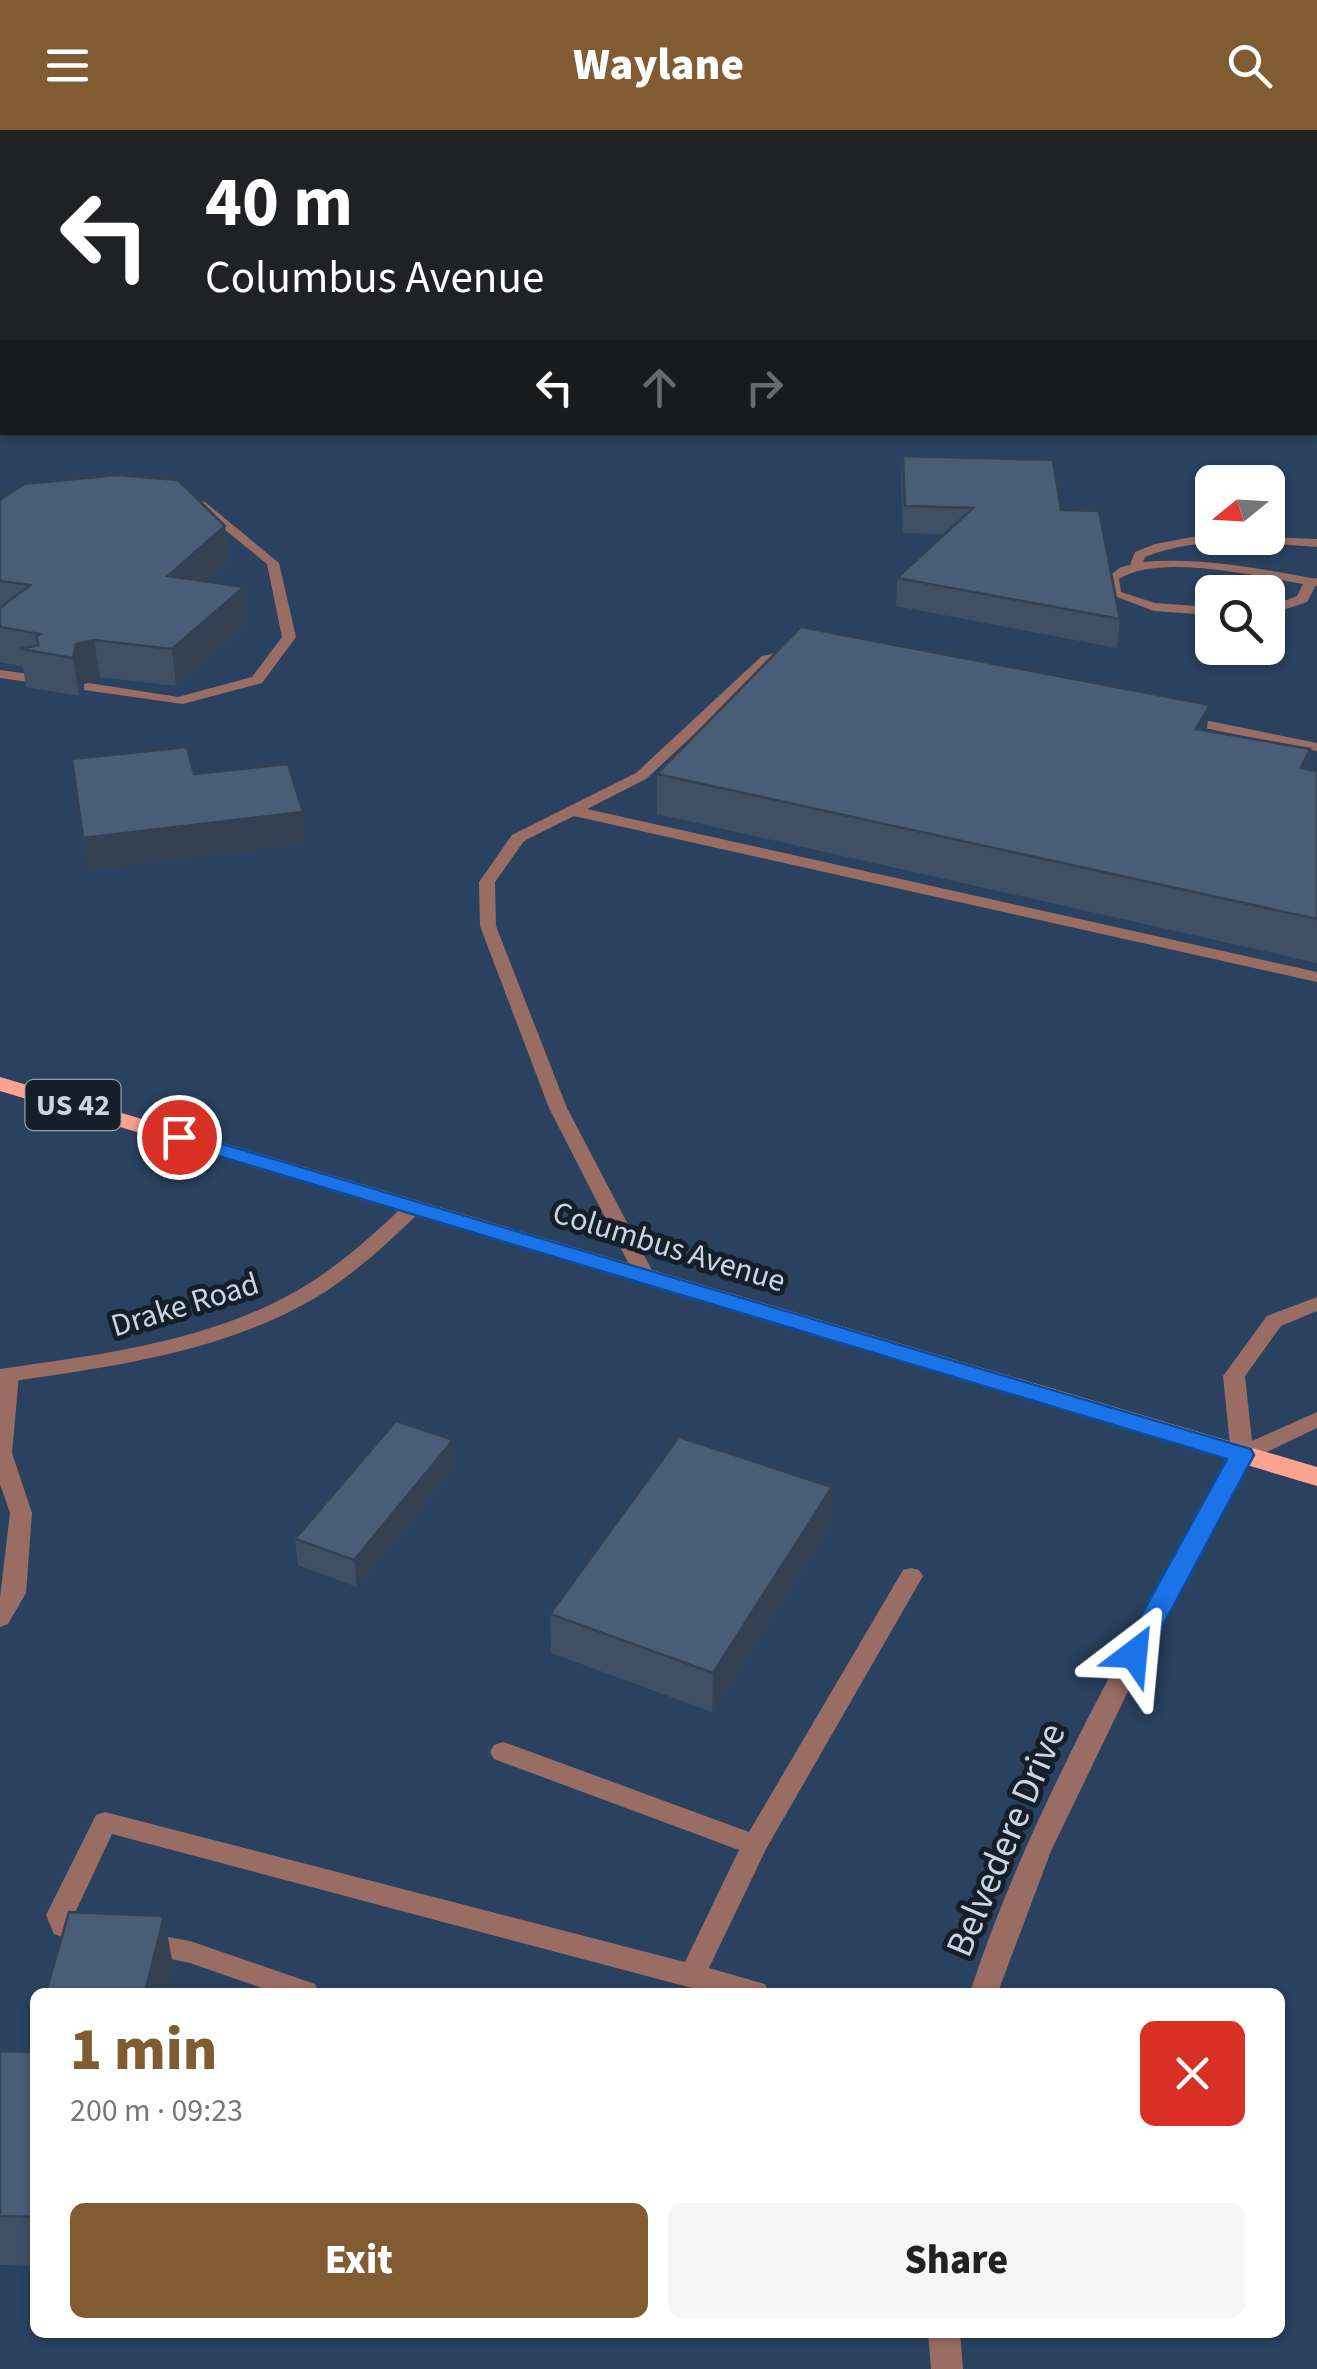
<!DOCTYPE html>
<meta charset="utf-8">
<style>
:root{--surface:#fff;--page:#f6f6f6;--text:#222;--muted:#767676;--accent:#815c32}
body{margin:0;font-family:"Source Sans 3",sans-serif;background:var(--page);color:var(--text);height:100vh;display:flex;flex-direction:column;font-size:38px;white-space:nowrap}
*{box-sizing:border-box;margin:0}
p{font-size:32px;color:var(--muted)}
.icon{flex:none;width:55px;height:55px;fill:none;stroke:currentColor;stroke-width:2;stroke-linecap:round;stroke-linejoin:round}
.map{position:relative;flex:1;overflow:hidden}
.details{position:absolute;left:30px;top:1858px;width:1255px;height:350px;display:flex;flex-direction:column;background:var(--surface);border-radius:15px;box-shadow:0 2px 8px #0004}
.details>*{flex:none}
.hud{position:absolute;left:0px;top:0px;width:1318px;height:305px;box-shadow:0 2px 8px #0004;background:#202124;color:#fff;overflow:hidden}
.needle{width:65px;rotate:252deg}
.fabs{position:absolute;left:1195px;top:335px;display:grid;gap:20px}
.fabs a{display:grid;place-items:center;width:90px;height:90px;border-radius:15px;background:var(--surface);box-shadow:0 2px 8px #0004;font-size:50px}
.pin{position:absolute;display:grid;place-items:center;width:85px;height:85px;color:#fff;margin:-42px;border:5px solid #fff;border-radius:50%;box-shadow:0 2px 10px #0007}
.me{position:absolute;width:110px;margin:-55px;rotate:29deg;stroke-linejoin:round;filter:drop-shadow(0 0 8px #0008)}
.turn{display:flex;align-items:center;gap:35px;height:210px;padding:0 40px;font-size:45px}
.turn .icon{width:130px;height:130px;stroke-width:2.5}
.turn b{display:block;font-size:70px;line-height:85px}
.lanes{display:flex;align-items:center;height:95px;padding:0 40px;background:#0003;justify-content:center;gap:50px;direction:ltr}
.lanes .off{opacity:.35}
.round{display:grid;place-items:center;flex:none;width:105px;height:105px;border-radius:15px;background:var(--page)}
.summary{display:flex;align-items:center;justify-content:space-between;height:170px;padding:0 40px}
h1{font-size:60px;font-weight:800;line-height:75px;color:var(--accent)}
.primary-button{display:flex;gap:20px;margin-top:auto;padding:20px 40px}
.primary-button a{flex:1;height:115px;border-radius:15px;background:var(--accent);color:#fff;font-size:40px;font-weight:800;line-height:115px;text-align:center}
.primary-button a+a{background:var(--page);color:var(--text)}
header{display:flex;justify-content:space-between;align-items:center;height:130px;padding:0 40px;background:var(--accent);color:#fff;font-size:45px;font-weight:800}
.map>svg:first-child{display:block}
.built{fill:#2a425f;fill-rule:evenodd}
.green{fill:#4f5123}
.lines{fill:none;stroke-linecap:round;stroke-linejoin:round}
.lane{fill:#9a6d64;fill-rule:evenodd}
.street{fill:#9a6d64;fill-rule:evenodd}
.secondary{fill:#d18b7d;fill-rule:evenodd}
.primary{fill:#fca290;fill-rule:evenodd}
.highway{fill:#f8ccc2;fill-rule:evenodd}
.wall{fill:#3f5066}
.shaded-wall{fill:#334153}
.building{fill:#495d77;stroke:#334153;stroke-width:2.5}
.route{fill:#1a73e8;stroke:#114b97;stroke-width:2.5}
.labels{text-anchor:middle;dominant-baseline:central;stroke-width:10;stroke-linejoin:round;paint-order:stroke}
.shield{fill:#161e29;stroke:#939eac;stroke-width:2.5}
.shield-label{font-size:30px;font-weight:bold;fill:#c9d5e4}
.street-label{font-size:32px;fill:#c9d5e4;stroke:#161e29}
.near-street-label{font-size:38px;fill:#c9d5e4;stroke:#161e29}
</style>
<header><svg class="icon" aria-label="menu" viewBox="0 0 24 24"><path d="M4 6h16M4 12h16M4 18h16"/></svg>Waylane<svg class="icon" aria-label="search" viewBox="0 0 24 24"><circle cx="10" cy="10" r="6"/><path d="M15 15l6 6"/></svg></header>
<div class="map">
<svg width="1317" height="2239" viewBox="0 0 1317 2239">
<rect width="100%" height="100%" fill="#24374f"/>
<path class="built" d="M0,190l2,112h1313l2,-92v2029h-1317zM1212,352h56v56h-56zM1212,462h56v56h-56zM35,1862h1245v340h-1245z"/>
<path class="green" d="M0,0h1065l4,2h-1067v101z"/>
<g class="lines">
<path class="lane" d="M1315,230h2v6h-2z
M191,370l14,2 74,61 17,74 -34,46 -79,21 -99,-14v-6l5,-1 89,14 74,-20 30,-40 -15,-73 -69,-56 -11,-1v-6z
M1203,405l114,4v8c-58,-4 -117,-12 -172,10l-2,5c56,-5 114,6 168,16l6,5 -10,19 -39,13v-8l29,-11 6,-12c-46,-8 -144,-31 -184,-5l2,13 34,11 57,4v8l-58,-4 -45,-17 -3,-16 15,-11 9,-2 5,-13 20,-8z
M797,519l7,4 -2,3 -30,6 -126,117 -59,30 730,163v10l-743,-166 -50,25 -29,41 1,44 71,182 88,168 -10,6 -10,-6 -86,-168 -69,-182 -1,-44 33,-47 124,-62 126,-117z
M0,540l36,5 7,4 -7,4 -36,-5z
M1180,585l137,28v8l-142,-29v-6z
M1317,1167v14l-36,15 -36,50 7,65 65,-29v16l-67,32h-16l-3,-5 -8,-79 44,-60z
M8,1238l11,7 -7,78 20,60 -6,80 -18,31 -8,3v-30l10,-84 -10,-29v-113z
M911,1438l8,2 4,6 -157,273 -57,119 56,16 4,8h-57l-20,-4 -580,-154 -38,81 1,3 23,8 4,8 -4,8c-15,5 -29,-3 -44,-8l-8,-19 50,-100 9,-3 580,150 54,-112 -245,-91 -4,-7 4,-7 9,-3 9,3 237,87 154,-262z
M146,1803l44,8 125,43 4,8h-46l-83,-29 -54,-11 -4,-8 4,-8z"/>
<path class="street" d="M1077,0h10l2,2h-9z
M1317,448v8l-12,-4 1,-3z
M414,1071l7,2 3,4 -3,4c-30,29 -59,56 -93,79 -96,62 -217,77 -328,93v-14c107,-15 221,-29 313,-88 35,-23 64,-50 94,-78z
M1242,1318l8,2 3,5 -107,199 -95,197 -53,141h-28c62,-188 166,-364 261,-537l3,-5z
M928,2202h32l3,37h-32z"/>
<path class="secondary" d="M1315,148l2,1v6l-2,-1z"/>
<path class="primary" d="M0,947l1317,390v19l-1317,-395z"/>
<path class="highway" d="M0,123h2v8h-2z
M1315,143h2v8h-2z
M0,144h2v8h-2z
M1315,164h2v8h-2z"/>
</g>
<path class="wall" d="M903,326l158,54 59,109 -3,29 -221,-42 1,-28 47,-44 -41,-1 -2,-51z
M0,370l225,26 4,35 -23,21 41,41 -71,63 -76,-9 -19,5 -2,14 -53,-9 -3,-20 -23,-5z
M1206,601l104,18 -3,21 10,1v192l-660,-149v-40z
M454,1337l-97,120 -59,-22 -3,-26z
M830,1395l-118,187 -161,-59 -1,-39z
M35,1902v234l-35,-1v-214l29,1z"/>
<path class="shaded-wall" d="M225,396l4,35 -57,51 -4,-36z
M244,457l3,36 -71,63 -4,-37z
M94,510l6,37 -19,5 -2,14 -6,-38 3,-14z
M1210,575l-5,38 -9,-14z
M1310,619l-6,39 -3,-20z
M303,682l3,32 -218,26 -5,-32z
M453,1310l1,27 -97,120 -3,-27z
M832,1357l-2,38 -118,187 1,-39z
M164,1786l9,49 -6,27h-22z"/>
<path class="building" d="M903,326l150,4 8,50 38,1 21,108 -223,-41 76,-70 -68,-2z
M117,345l61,5 47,46 -57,50 76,11 -72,62 -78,-9 -18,4 -3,14 -53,-9 19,-4 -3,-8 4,-3 -40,-7v-19l30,-23 -30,-4v-81l24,-16z
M801,497l409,78 -14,24 114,20 -9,19 16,3v148l-660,-145z
M187,617l7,27 94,-10 15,48 -220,26 -11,-79z
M396,1291l57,19 -99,120 -59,-21z
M679,1307l153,50 -119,186 -163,-59z
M69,1782l95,4 -19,76h-99z
M35,1902v185l-35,-1v-165l29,1z"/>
<path class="route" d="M179,1001l1072,318 3,6 -110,206 -10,3 -14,-10 107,-195 -1055,-317 -3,-5z"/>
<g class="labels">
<rect class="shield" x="25.5" y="950" width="95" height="50" rx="8"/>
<g class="shield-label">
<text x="73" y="975">US 42</text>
</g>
<g class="street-label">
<text transform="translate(669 1117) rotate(17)">Columbus Avenue</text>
<text transform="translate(185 1175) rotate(-17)">Drake Road</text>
</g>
<g class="near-street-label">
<text transform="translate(1006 1710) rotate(-67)">Belvedere Drive</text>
</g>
</g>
</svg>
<div class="fabs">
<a><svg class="needle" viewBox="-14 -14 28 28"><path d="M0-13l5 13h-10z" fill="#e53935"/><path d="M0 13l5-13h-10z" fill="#767676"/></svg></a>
<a><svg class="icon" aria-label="search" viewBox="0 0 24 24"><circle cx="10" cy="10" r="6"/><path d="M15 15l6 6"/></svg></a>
</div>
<div class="pin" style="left:179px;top:1007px;background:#d93025"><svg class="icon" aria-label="arrive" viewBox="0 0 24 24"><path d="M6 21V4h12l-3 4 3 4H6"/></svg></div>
<svg class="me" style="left:1134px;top:1524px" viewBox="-20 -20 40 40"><path d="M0-17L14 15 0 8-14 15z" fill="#1a73e8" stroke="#fff" stroke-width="4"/></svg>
<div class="hud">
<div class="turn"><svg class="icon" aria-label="left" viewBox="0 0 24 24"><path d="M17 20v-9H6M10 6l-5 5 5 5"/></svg><div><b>40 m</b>Columbus Avenue</div></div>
<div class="lanes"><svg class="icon" aria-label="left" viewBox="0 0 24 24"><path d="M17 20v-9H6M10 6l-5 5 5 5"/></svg><svg class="icon off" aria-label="ahead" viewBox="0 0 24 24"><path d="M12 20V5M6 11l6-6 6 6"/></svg><svg class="icon off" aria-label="right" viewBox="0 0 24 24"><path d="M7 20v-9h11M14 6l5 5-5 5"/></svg></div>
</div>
<section class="details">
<div class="summary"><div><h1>1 min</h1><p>200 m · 09:23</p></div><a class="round" style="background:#d93025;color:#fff"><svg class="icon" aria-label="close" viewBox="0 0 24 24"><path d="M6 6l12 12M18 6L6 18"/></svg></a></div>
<div class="primary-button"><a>Exit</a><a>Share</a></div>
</section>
</div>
